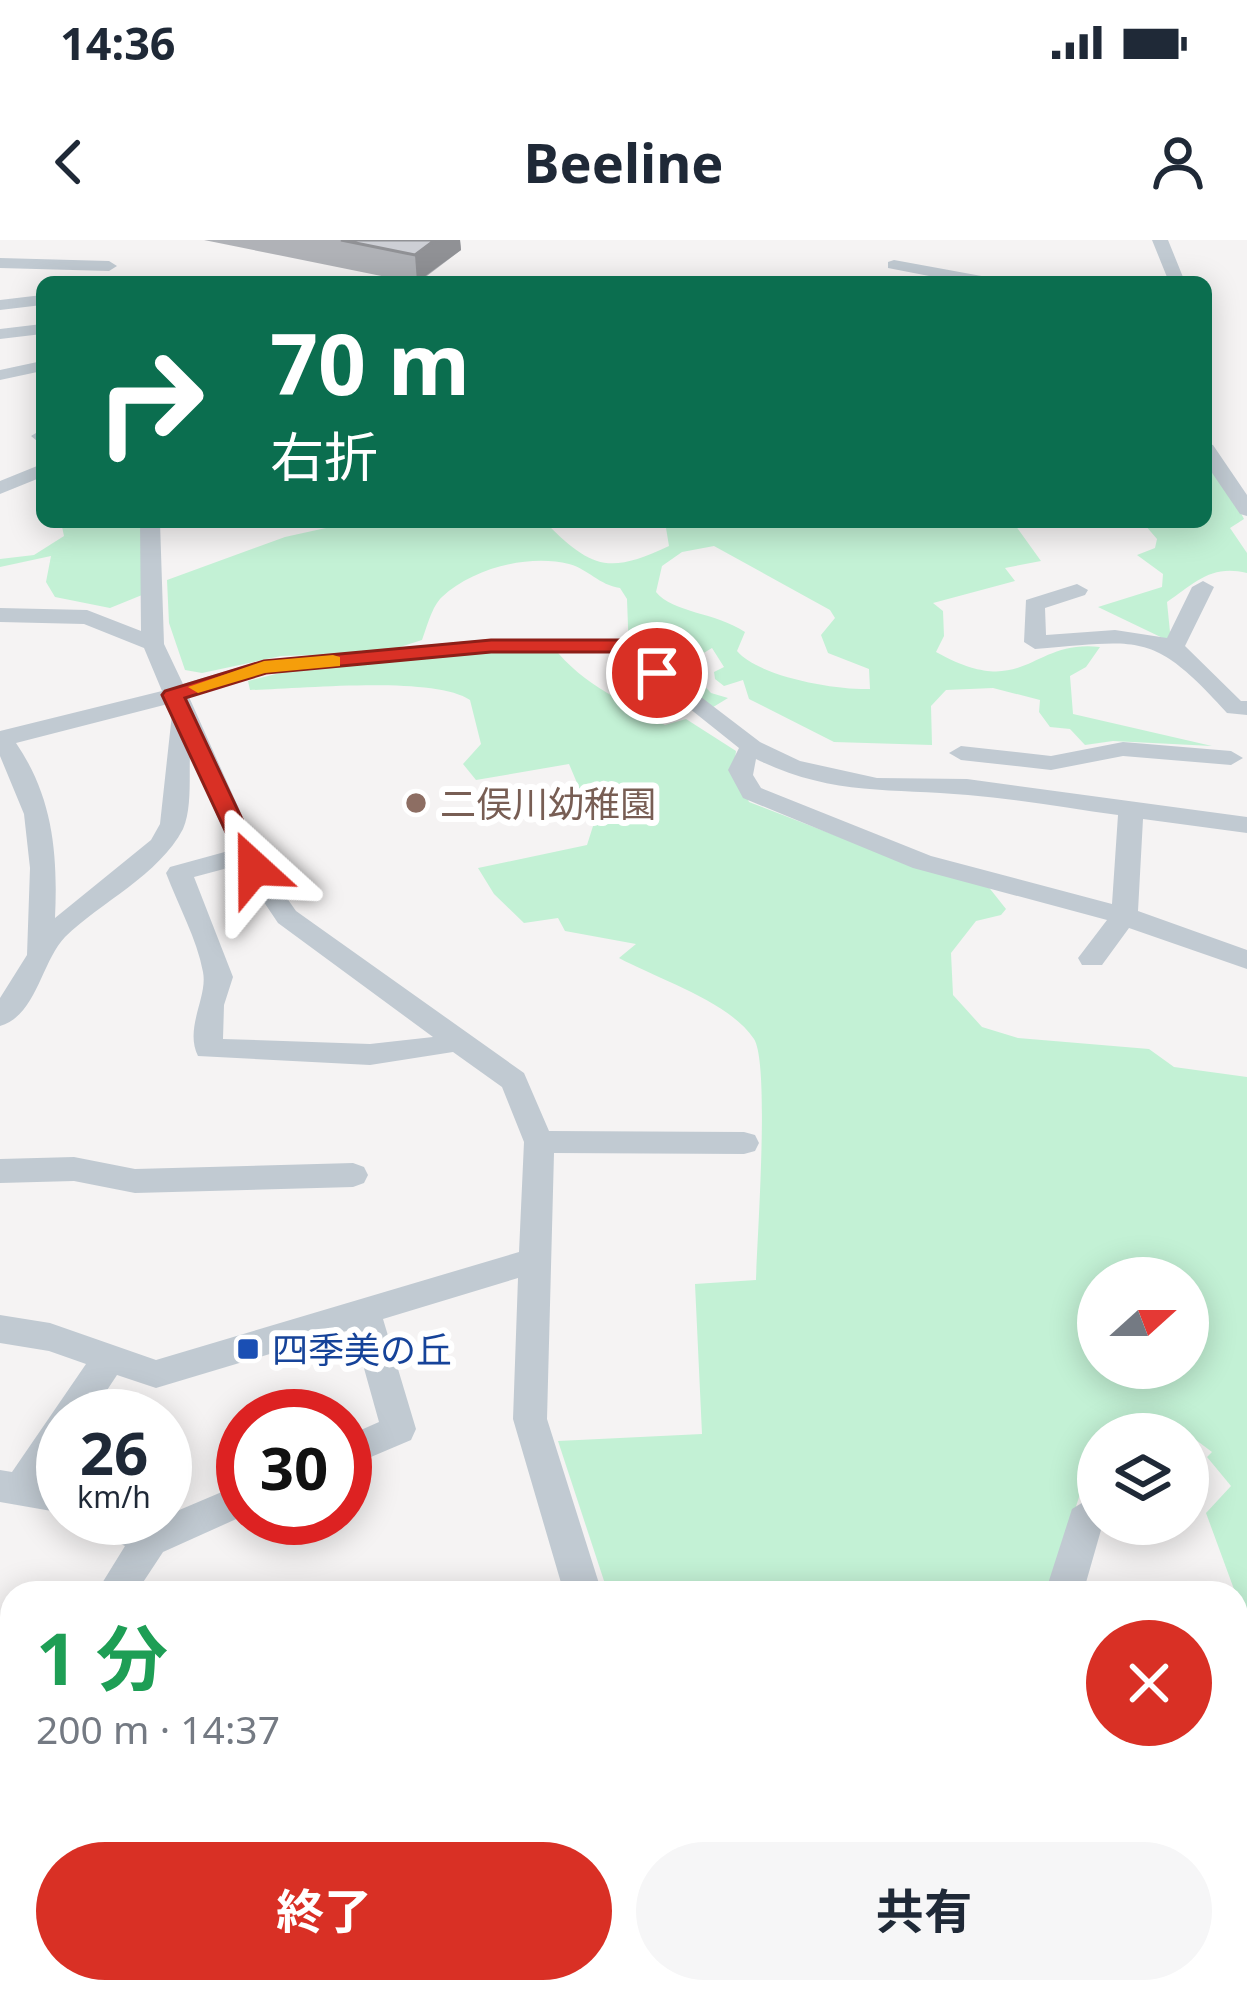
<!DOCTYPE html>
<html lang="ja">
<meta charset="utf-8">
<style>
:root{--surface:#fff;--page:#f6f6f7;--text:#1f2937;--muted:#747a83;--accent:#d93025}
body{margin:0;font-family:"Noto Sans","Noto Sans JP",sans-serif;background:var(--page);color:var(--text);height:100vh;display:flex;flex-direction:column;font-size:45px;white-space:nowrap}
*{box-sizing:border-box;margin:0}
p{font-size:39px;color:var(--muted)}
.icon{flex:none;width:66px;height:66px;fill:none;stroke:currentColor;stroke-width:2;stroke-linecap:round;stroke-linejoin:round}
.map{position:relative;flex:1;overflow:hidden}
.drawer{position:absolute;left:0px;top:1341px;width:1248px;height:423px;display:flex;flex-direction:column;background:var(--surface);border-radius:36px 36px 0 0;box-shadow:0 6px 30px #0003}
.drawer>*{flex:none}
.banner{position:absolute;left:36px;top:36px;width:1176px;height:252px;border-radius:18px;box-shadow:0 6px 30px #0003;background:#0b6e4f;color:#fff;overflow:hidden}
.needle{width:78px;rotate:69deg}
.controls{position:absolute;left:1077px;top:1017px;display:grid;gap:24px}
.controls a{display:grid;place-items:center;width:132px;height:132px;border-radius:50%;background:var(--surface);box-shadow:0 6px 30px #0003;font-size:60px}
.speed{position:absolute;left:36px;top:1149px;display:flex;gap:24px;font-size:60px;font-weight:700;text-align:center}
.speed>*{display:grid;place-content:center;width:156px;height:156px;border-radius:50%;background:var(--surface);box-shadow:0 6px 30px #0003;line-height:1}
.speed small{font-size:30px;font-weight:400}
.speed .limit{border:18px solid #d22;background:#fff;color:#111}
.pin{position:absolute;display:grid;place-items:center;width:102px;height:102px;color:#fff;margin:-51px;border:6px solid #fff;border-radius:50%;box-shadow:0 3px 12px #0007}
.me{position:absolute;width:132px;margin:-66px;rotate:336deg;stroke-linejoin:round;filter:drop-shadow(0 0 9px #0008)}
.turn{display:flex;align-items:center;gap:42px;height:252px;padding:0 36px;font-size:54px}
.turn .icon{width:156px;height:156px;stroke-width:2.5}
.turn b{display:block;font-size:84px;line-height:102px}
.round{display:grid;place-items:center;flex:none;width:126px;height:126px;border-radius:63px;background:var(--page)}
.head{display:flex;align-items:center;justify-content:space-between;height:204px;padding:0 36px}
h1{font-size:72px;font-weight:700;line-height:90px;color:#1e9e55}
.button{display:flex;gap:24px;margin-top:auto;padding:24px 36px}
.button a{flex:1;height:138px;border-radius:72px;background:var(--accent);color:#fff;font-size:48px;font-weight:700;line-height:138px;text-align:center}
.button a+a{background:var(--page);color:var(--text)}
.status{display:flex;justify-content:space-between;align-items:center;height:84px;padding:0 60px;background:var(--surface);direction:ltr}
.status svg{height:33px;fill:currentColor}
header{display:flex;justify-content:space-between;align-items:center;height:156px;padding:0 36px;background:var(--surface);font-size:54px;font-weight:700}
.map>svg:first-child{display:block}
.green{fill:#c3f1d5;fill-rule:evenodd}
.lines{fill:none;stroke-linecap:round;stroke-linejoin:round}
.street{fill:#c1cad2;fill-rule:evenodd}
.wall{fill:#b0b2b7}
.shaded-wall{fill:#909195}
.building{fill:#cdcfd5;stroke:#909195;stroke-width:3}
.route{fill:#d93025;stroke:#8d1f18;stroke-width:3}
.slow{fill:#f59e0b}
.education-dot{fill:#8d6e63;stroke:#fff;stroke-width:4.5}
.transit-dot{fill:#1a4fb4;stroke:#fff;stroke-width:4.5}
.labels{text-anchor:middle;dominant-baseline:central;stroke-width:12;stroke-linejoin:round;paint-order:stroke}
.education-label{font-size:36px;fill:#785e54;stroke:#fff;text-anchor:start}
.transit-label{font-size:36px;fill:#164399;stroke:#fff;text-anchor:start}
</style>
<div class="status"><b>14:36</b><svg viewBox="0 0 49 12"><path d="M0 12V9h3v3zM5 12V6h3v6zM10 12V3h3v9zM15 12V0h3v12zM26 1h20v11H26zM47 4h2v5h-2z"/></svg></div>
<header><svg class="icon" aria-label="back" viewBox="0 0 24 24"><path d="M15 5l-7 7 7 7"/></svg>Beeline<svg class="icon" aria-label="person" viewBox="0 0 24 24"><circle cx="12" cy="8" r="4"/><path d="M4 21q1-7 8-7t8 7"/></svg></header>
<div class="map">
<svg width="1247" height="1762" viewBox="0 0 1247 1762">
<rect width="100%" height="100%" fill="#f5f3f3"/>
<path class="green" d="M1206,223l19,19 19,37 -14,9 17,25v20c-36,-9 -52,10 -80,29l4,40 -73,-35 64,-20 1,-13 -26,-19 18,-7 2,-9 -12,-14 -15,-3h76z
M61,282h81v73l-32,13 -55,-11 -9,-15 5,-26 -51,11v-8l34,-4 30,-19z
M353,282h192c46,46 63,53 124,24l-4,-24 139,4 13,-4h196l28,39 -36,7 10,13 -82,22 10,8 1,25 -8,16c90,50 93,-13 164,-5l-14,20 -16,9 3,38 139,32 -99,-5 -28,4 -15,-16 -20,-2 -11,-15 1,-12 -47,-12 -47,2 -15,16 1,39 -98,-3 -85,-43 -6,-19 -19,6 -9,-7 -1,-7 10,-5 -12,-19 -10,6 -1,7 -18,2 28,30 17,5 -18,11 -81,-55 -2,-55 -7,-11c-21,-3 -32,-19 -51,-24 -40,-10 -96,4 -127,33 -10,9 -15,30 -20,43l-41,13 -100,3 -79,17 -17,-3 -16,-47 -2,-43 118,-43zM714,306l116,64 5,8 -14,17 7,18 41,16 1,20c-34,1 -111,-12 -133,-38l8,-19c-30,-20 -72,-19 -89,-40l6,-26 20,-14z
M554,408c28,36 72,55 111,77l21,-6 50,32 -2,16 15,35 176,68 62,15 19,24 -5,6 -25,6 -25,32 2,42 29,32 36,11 131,11 25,18 73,10v710l-11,-22 6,-154 -36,-98 25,-27 -24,-29 5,-5 -24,-18 -54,-14 -11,14h-25v35l-18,25 -32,99h-440l-50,-152 144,-7 -7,-150 61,-4c1,-40 14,-216 -2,-241 -24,-37 -96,-60 -135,-81l17,-14 -71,-13 -7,-13 -34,5 -30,-29 -16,-26 109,-23 7,-22 -25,-59 -93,16 -13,-16 18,-20 -11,-44c-36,-25 -172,-11 -220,-10l-2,-9 44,-11 200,-21zM1098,1038h90v90h-90z"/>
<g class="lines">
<path class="street" d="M1152,0h16l17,42h-16z
M0,18l109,3 8,5 -8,5 -109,-3z
M894,20l93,17 8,5h-35l-72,-14v-6z
M42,55v10l-42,5v-10z
M42,84v10l-42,5v-10z
M42,121v10l-42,9v-10z
M41,190l1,1v14l-11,-9z
M1206,203l7,2 34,50v21l-7,-2 -34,-50z
M42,224v13l-42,17v-13z
M140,282h20l4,122 19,40 81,-24 227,-21h134l135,103 40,19 77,17 90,1 280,38v16l-104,-14 -5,92 109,39v19l-118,-41 -27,37h-20l-4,-7 29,-38 -194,-52 -170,-70 -15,-28 11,-22 -119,-95h-129l-225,21 -77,23 76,170 31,44 228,162 25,58 195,1 11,3 4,8 -4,8 -11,3 -190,-1 -7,266 55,174h-38l-51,-174 5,-141 -135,41 33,110 -5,11 -66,28v-31l34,-15 -26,-93 -197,59 -39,-13 -27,41h-27v40l-15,22 15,3v32l-63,-11v-32l12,2 74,-108 -37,-13 -49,-8v-28l50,8 106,37 363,-108 5,-110 -22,-55 -49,-35 -83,13 -172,-9c-14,-28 10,-59 5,-84 -6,-33 -25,-67 -37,-99l4,-6 62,-17 -42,-95c-1,22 2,54 -7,74 -24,46 -82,73 -118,108 -24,25 -28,78 -65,89v-28l27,-43 3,-87 -6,-54 -24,-58v-25l162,-40 -18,-43 -60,-24 -84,-2v-14l87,2 54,21zM168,464l4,10 -12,110 -9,16 -96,78c3,-64 -2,-121 -39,-175zM756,519c75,37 134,29 212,36 50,4 100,13 150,20l-6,89 -181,-48 -170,-68 -8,-13zM239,625l39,58 155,114 -63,7 -147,-5 1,-34 9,-28 -39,-100z
M1203,341l11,6 -29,59 56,55h6v14l-20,-2c-75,-83 -86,-72 -192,-64l-11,-7 2,-42 51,-16 11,6 -3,5 -40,13 1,27 69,-5 52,8 25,-51z
M1123,502l108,9 12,7 -12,7 -108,-9 -72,14 -90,-10 -12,-7 12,-7 90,10z
M74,917l61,12 218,-6 11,4 4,8 -4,8 -11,4 -218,6 -61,-12 -74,2v-24z
M243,1243v33l-80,36 -27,41h-40l29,-47 -33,-16 -5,-12h55l9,4z
M1098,1253v31h9l-6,6 -18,63h-38l27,-84z
M12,1467v42l-12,5v-43z
M12,1565v61l-12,5v-61z
M693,1752h44l3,10h-44z
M928,1752h44l-3,10h-44z"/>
</g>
<path class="wall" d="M204,0h256l1,10 -42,32h-8z"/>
<path class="shaded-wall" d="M435,0h25l1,10 -44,32 -2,-27z"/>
<path class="building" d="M341,0h94l-20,15z"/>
<path class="route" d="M491,400h134l43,33 -18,4 -30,-25h-129l-225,21 -81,25 80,170 -11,7 -9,-2 -83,-178 3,-4 99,-30z"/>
<path class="slow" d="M333,415l7,2v9l-75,7 -67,20 -10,-6 76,-26z"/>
<circle class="education-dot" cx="416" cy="563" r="12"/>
<rect class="transit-dot" x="236" y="1097" width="24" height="24" rx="6"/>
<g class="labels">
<g class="education-label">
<text x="440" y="563">二俣川幼稚園</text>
</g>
<g class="transit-label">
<text x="272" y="1109">四季美の丘</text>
</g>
</g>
</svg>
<div class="controls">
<a><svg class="needle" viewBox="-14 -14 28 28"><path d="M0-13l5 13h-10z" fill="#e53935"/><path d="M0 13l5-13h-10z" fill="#747a83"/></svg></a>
<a><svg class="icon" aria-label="layers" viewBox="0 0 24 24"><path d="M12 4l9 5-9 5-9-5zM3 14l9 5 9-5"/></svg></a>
</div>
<div class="speed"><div>26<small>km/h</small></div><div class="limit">30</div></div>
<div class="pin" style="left:657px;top:433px;background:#d93025"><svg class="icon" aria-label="arrive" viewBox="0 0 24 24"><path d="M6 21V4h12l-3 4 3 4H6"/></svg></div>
<svg class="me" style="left:254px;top:628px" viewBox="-20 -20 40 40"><path d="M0-17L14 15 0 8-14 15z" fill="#d93025" stroke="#fff" stroke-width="4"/></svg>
<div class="banner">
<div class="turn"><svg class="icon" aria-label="right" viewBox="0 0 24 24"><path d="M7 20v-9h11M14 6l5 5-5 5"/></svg><div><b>70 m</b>右折</div></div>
</div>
<section class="drawer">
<div class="head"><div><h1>1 分</h1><p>200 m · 14:37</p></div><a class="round" style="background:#d93025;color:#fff"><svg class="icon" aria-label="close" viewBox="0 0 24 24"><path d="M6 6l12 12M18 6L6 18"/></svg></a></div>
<div class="button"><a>終了</a><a>共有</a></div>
</section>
</div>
